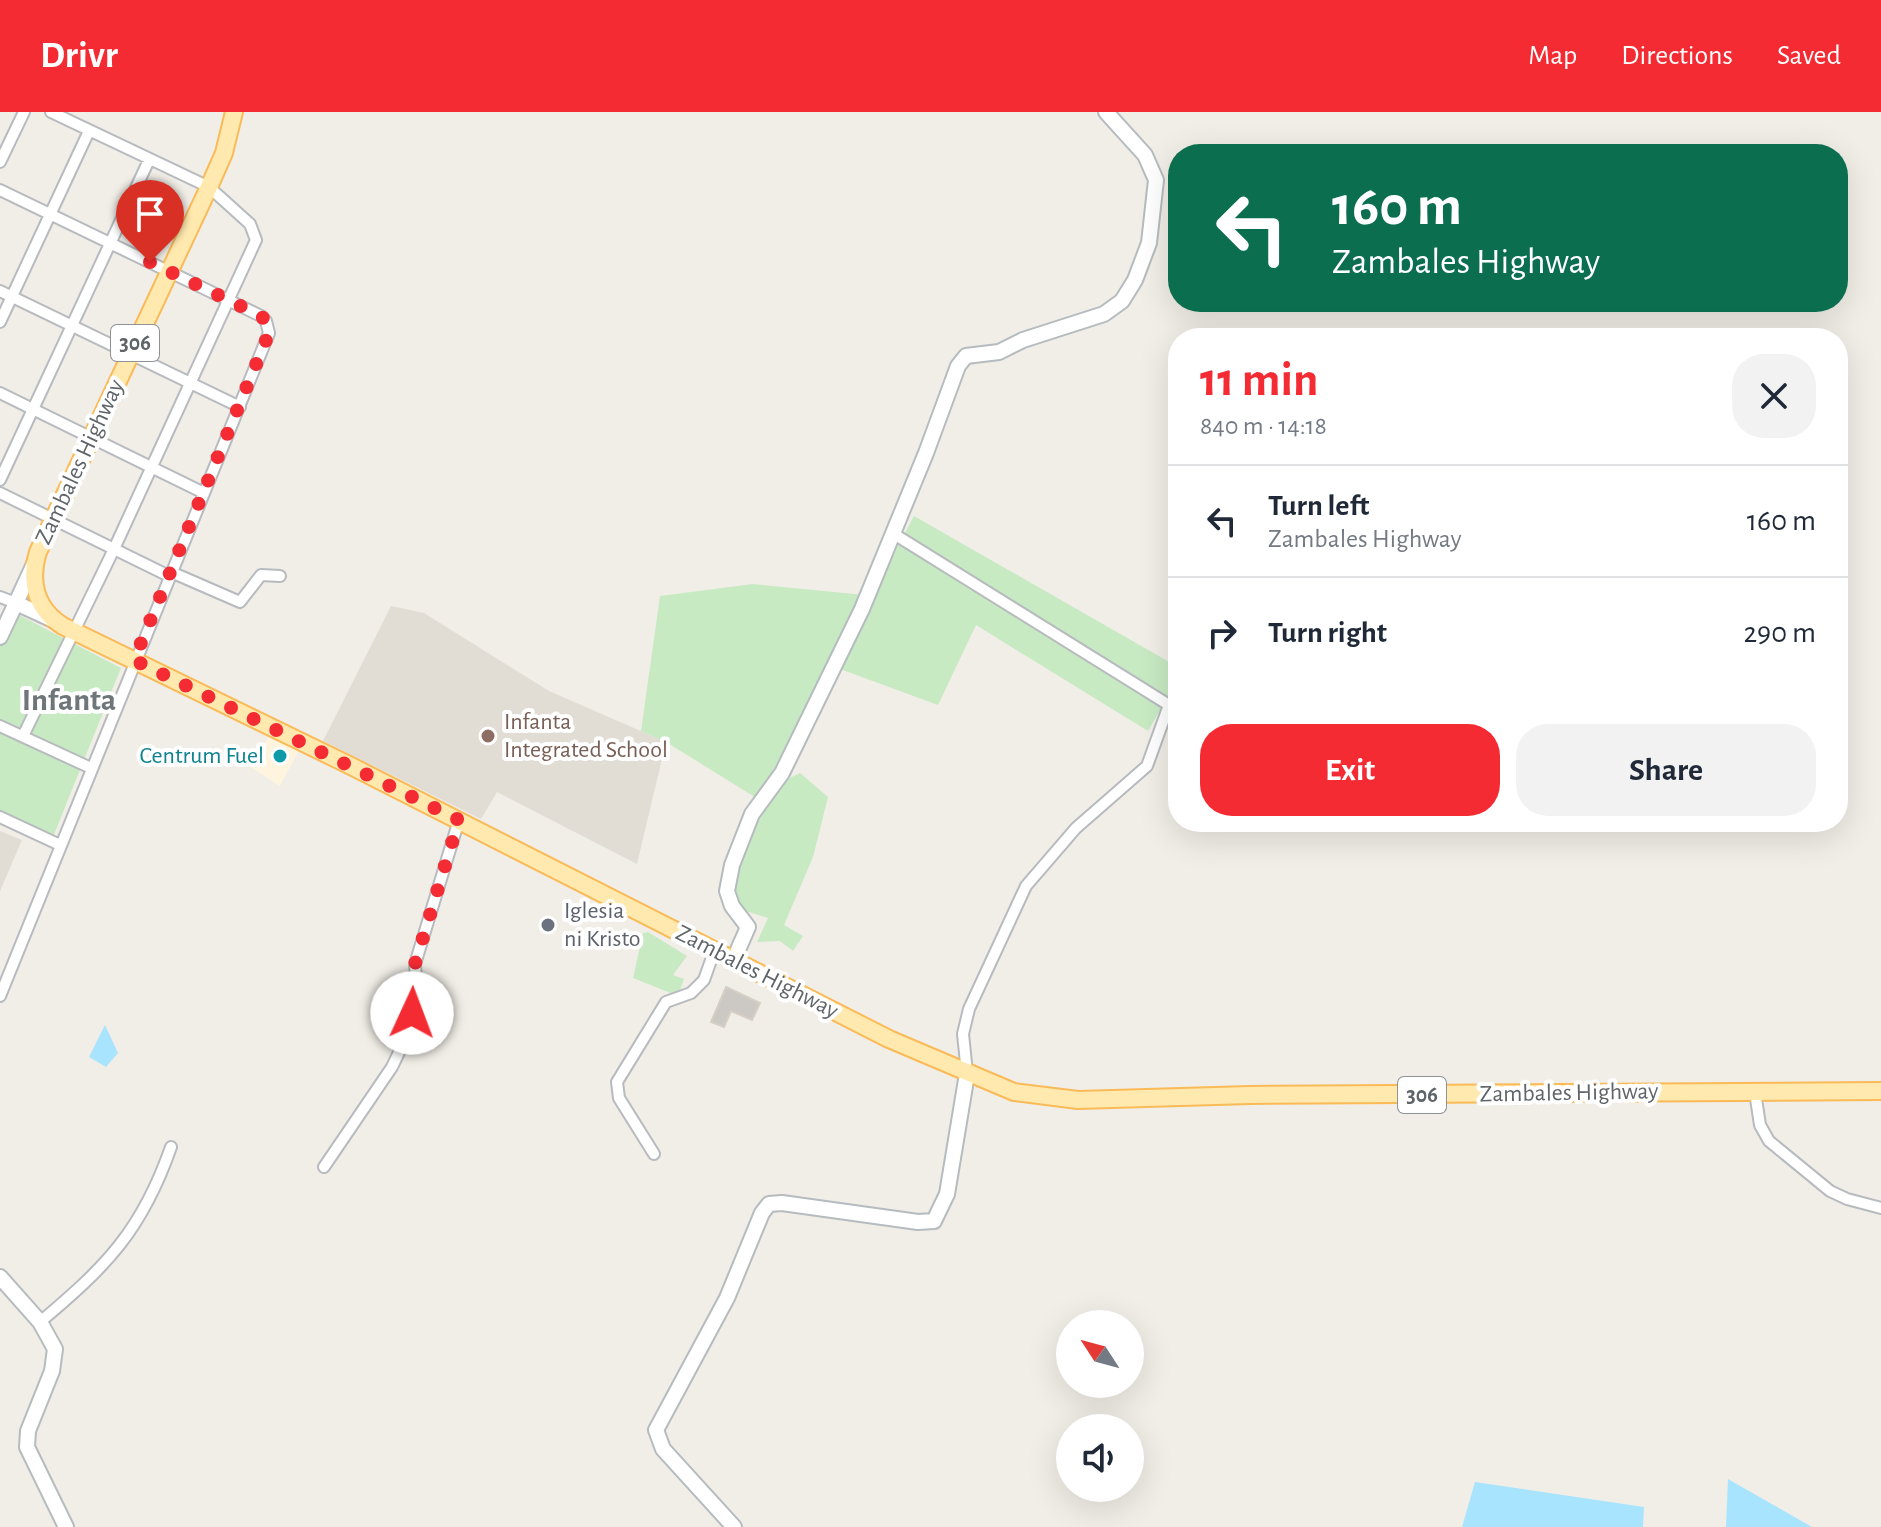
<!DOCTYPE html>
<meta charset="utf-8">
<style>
:root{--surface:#fff;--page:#f2f2f3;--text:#1f2937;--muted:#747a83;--line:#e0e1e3;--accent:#f42b32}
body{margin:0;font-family:"Alegreya Sans",sans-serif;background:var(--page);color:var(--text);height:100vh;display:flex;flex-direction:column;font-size:30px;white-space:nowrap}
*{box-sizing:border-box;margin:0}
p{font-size:26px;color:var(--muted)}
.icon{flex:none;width:44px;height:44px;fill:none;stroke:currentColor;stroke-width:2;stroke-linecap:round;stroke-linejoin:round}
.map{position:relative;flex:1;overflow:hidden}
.drawer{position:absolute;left:1168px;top:216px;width:680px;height:504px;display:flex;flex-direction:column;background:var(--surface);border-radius:32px;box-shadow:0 8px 32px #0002}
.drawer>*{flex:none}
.top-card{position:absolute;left:1168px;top:32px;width:680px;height:168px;border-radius:32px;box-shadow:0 8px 32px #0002;background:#0b6e4f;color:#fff;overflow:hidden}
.needle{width:52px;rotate:306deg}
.fabs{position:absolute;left:1056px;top:1198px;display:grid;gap:16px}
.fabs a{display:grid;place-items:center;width:88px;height:88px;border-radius:50%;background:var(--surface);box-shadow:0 8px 32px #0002;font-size:40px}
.pin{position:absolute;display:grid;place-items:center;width:68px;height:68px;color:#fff;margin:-82px -34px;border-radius:50% 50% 50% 0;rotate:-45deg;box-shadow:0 0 8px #0007}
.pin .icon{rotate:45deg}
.me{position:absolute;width:88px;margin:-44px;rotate:2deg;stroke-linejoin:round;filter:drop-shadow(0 0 6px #0008)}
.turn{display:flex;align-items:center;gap:28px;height:168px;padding:0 32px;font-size:36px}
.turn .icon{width:104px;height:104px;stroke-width:2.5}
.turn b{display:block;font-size:56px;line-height:68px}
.round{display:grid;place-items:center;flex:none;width:84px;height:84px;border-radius:32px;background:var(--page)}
.head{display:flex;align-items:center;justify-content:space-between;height:136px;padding:0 32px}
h1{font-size:48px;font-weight:700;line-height:60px;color:var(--accent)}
.action{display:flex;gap:16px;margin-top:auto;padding:16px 32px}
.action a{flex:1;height:92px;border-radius:32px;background:var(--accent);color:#fff;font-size:32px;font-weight:700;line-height:92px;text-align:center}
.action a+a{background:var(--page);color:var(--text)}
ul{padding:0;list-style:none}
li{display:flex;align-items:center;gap:24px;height:112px;padding:0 32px;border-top:2px solid var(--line)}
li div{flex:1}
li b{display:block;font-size:30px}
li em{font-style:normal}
header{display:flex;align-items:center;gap:48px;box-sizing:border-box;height:112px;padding:0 40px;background:var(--accent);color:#fff}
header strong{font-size:38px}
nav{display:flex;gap:44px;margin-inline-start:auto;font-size:28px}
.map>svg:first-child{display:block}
.commercial{fill:#fff4de}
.education{fill:#e1ddd5}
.green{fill:#c7eac3}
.water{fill:#a9e4ff}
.building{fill:#ccc9c4;stroke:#d7cfc5;stroke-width:2}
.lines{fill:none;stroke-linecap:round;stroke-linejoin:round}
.street-casing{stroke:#b7babe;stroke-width:14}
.secondary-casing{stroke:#b5bbbf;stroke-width:18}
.primary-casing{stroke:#faba58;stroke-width:20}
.street{stroke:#fff;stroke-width:10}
.secondary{stroke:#fff;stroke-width:14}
.primary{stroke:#ffe9ae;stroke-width:16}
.route{stroke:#f42b32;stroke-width:14;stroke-dasharray:0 25.2}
.education-dot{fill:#8d6e63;stroke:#fff;stroke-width:3}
.culture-dot{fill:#0f9aa8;stroke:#fff;stroke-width:3}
.worship-dot{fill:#6b7280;stroke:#fff;stroke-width:3}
.labels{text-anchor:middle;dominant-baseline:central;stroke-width:8;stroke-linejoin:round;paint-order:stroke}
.shield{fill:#fff;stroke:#8e9295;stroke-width:2}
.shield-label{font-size:22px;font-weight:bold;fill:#5e6468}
.street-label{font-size:24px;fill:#5e6468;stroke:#fff}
.education-label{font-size:24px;fill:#785e54;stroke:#fff;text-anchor:start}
.culture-label{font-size:24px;fill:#0d838f;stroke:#fff;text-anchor:end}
.worship-label{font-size:24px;fill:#5b616d;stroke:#fff;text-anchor:start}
.district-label{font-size:32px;font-weight:bold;fill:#6f767a;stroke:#fff}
</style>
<header>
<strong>Drivr</strong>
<nav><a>Map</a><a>Directions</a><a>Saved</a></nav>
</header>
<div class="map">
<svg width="1881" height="1415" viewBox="0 0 1881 1415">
<rect width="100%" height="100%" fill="#f1eee7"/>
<path class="commercial" d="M271,622l28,16 -19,36 -31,-20z"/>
<path class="education" d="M391,494l33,7 125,78 117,51 -29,122 -140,-72 -16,27 -158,-78z
M0,719l22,9 -22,51z"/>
<path class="green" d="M914,404l264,151v12l-30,52 -172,-106 -38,80 -98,-36 44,-97z
M753,472l112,11 -107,204 -92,-57 -25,-11 19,-135z
M15,501l106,55 -68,169 -53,-23v-168z
M800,661l28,24 -15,60 -29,68 19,11 -10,15 -13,-10 -23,1 11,-24 -29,-9 -7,-20 1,-12 25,-62 24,-33z
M648,820l39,24 -14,19 11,4 -6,17 -45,-18 10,-45z"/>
<path class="water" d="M105,913l13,28 -12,14 -17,-10z
M1728,1367l84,48h-86z
M1475,1370l169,25 -1,20h-181z"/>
<path class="building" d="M726,875l34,16 -8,17 -21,-9 -7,16 -13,-5z"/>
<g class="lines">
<g class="street-casing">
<path id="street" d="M0,50l24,-50
M0,78l261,126 5,5 3,12 -269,663
M0,179l240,116
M0,210l89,-191
M0,281l204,100
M0,368l149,-320
M0,381l169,83
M894,422l275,171 -22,61 -71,62 -50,58 -57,123 -6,25 4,39
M171,460l69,30 21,-27 19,1
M0,485l16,6
M0,614l91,42
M23,624l91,-187 142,-309 -6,-16 -41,-37 -158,-75
M0,705l60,28
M1755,980l5,33 9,16 61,50 17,8 34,9
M654,1042l-35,-56 -2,-16 49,-80 25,-9 13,-13 11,-31
M324,1055l68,-100 10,-21 15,-50 -2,-32 44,-144
M40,1210c67,-56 102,-92 131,-175"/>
</g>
<g class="secondary-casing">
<path id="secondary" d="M16,491l18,-39
M0,525l16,-34 37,17
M734,847l14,-32 -16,-21 -5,-15 5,-26 20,-51 30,-41 80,-164 64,-156 32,-87 8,-10 33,-4 24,-12 81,-26 18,-13 13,-21 14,-37 7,-63 -11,-25 -39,-43
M0,1165l40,45 15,27 -3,22 -24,60 -1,16 39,80
M734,1415l-71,-78 -7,-19 71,-132 35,-85 7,-9 13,-1 136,19 16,-1 13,-27 20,-120"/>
</g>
<g class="primary-casing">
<path id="primary" d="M234,0l-10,41 -15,34 -171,365c-9,30 -2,57 25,74l288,140 538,273 125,53 64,8 172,-5 631,-4"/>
</g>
<use href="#street" class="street"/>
<use href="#secondary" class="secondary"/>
<use href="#primary" class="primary"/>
</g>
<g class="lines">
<path class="route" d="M150,150l111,54 5,5 3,12 -135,327 325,160 -44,144 2,27 -5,22"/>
</g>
<circle class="education-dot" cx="488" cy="624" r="8"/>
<circle class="culture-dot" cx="280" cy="644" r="8"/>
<circle class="worship-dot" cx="548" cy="813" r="8"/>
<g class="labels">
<g class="shield">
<rect x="111" y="213" width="48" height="36" rx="6"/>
<rect x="1398" y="965" width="48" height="36" rx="6"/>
</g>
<g class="shield-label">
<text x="135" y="231">306</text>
<text x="1422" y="983">306</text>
</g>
<g class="street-label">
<text transform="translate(80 350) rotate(-65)">Zambales Highway</text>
<text transform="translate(757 860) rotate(27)">Zambales Highway</text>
<text transform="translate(1569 981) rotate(-1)">Zambales Highway</text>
</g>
<g class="education-label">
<text x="504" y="610">Infanta<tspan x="504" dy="28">Integrated School</tspan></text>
</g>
<g class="culture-label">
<text x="264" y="644">Centrum Fuel</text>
</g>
<g class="worship-label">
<text x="564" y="799">Iglesia<tspan x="564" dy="28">ni Kristo</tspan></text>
</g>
<g class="district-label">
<text x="69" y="588">Infanta</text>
</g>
</g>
</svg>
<div class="fabs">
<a><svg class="needle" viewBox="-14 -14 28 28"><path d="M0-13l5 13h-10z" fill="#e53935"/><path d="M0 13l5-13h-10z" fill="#747a83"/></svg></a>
<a><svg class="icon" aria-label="sound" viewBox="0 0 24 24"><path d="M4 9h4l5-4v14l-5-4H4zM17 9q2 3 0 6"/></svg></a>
</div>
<div class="pin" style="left:150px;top:150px;background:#d93025"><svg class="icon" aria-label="arrive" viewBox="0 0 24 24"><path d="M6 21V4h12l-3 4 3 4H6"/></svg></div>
<svg class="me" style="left:412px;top:901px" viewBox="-20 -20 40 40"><circle r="19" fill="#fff"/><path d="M0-13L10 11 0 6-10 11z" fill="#f42b32"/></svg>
<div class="top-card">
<div class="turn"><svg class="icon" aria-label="left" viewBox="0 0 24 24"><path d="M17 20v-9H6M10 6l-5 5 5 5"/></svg><div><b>160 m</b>Zambales Highway</div></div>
</div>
<section class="drawer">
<div class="head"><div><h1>11 min</h1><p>840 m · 14:18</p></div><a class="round"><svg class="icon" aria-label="close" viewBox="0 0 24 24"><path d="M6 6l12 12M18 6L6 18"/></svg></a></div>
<ul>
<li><svg class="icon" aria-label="left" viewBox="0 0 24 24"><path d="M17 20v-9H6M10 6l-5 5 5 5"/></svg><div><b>Turn left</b><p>Zambales Highway</p></div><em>160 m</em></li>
<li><svg class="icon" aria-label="right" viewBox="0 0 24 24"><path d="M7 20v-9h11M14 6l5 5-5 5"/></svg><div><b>Turn right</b></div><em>290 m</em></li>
</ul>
<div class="action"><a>Exit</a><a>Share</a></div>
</section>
</div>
